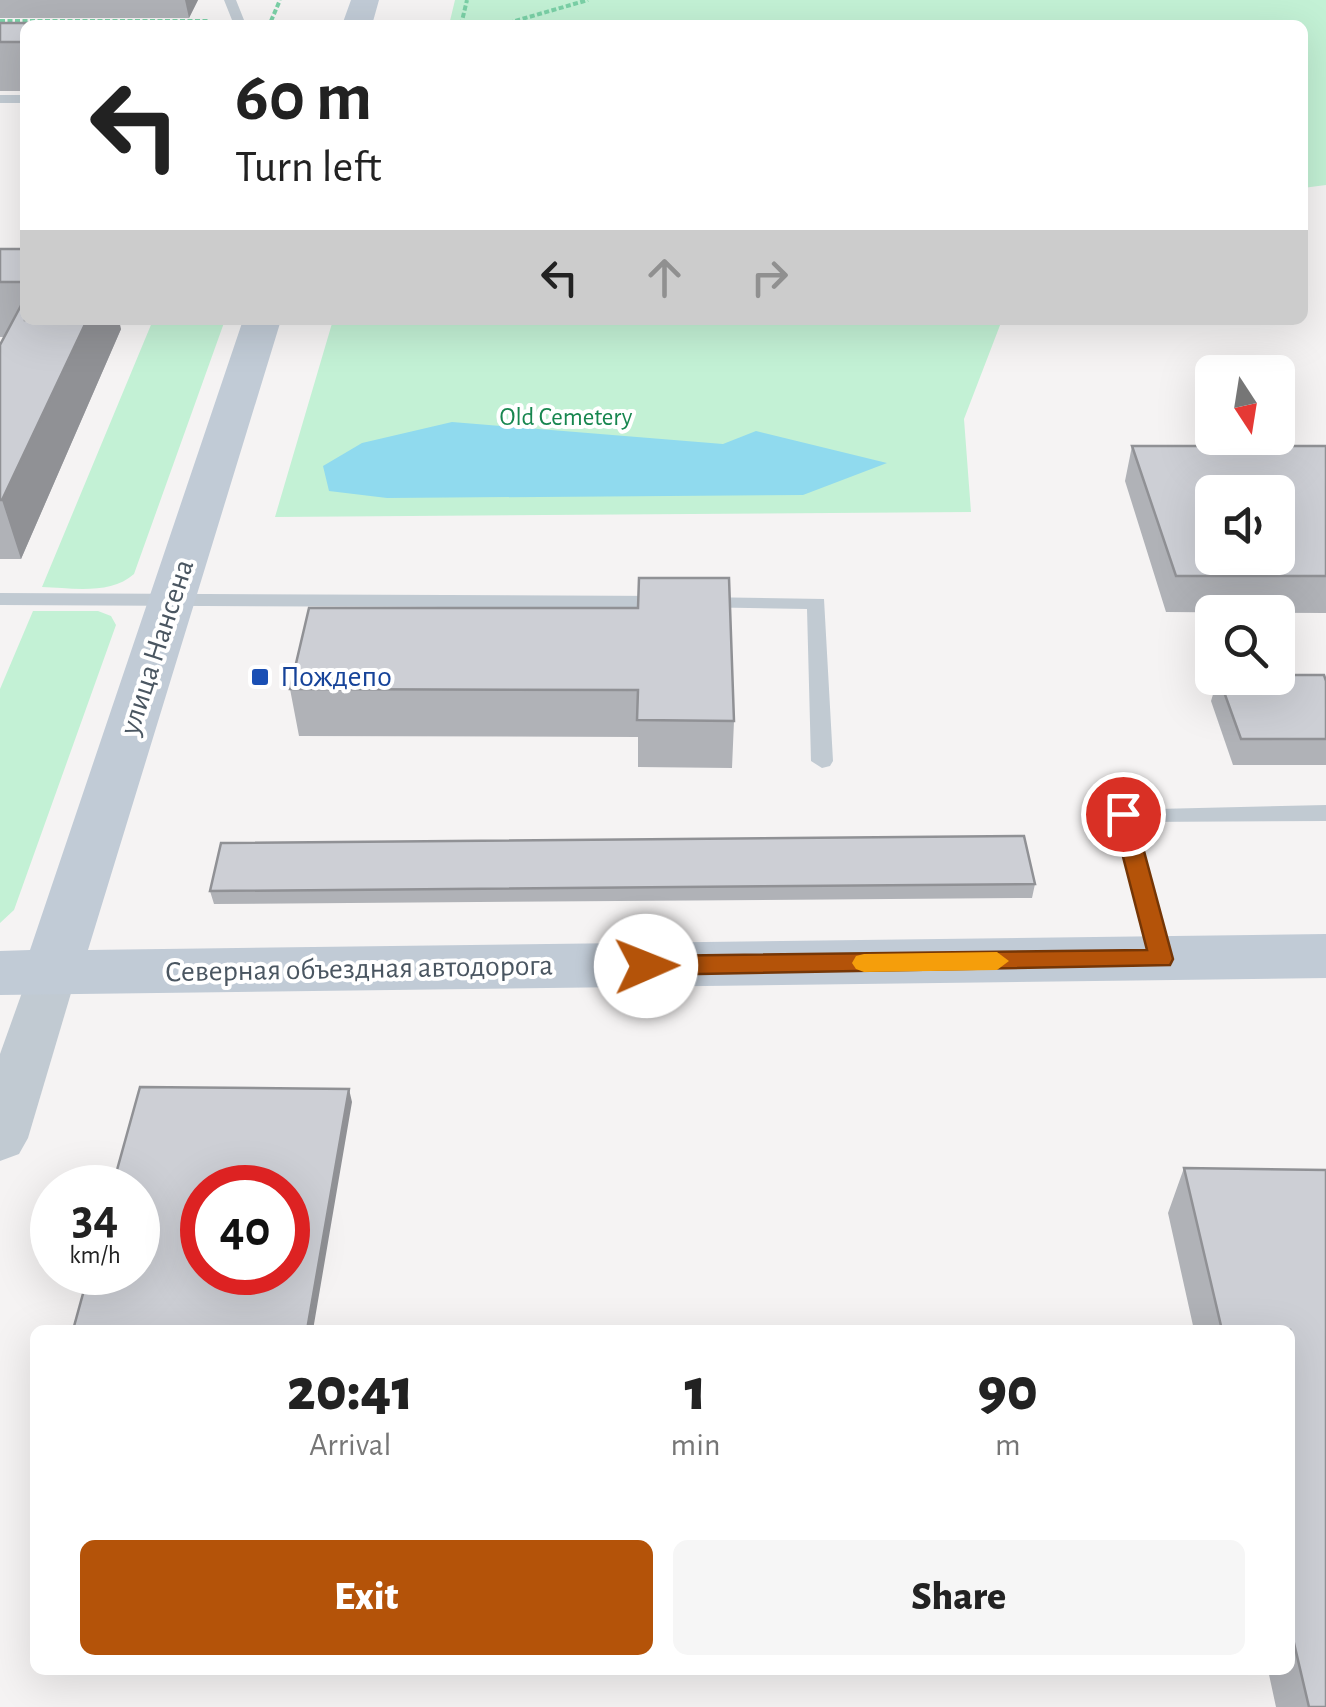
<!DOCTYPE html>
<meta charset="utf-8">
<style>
:root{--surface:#fff;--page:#f6f6f6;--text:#222;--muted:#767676;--accent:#b45309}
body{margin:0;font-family:"Alegreya Sans",sans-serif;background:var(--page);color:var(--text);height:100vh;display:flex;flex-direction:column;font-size:38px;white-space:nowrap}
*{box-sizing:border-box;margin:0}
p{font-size:32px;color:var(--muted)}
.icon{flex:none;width:55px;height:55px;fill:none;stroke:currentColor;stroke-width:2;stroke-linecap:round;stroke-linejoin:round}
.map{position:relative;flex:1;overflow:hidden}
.sheet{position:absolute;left:30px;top:1325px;width:1265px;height:350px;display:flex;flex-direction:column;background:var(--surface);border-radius:15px;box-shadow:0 10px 40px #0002}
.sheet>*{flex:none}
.top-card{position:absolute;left:20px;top:20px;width:1288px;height:305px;border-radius:15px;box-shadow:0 10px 40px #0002;background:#fff;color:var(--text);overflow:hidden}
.needle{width:65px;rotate:168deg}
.buttons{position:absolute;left:1195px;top:355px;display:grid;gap:20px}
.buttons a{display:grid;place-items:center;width:100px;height:100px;border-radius:15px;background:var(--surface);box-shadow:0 10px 40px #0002;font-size:50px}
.speed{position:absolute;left:30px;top:1165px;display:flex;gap:20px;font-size:50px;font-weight:700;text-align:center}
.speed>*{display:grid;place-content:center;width:130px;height:130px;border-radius:50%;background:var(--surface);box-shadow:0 10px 40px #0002;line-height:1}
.speed small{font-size:25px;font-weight:400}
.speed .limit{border:15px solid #d22;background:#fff;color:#111}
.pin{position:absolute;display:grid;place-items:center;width:85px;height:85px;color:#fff;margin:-42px;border:5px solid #fff;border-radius:50%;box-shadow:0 2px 10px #0007}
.me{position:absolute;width:110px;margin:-55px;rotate:89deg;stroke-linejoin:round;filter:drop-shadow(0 0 8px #0008)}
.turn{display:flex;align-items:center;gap:35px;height:210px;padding:0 50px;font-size:45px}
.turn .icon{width:130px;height:130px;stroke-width:2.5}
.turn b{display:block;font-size:70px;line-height:85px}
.lanes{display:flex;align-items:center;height:95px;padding:0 50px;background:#0003;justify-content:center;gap:50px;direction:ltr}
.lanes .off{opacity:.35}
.eta{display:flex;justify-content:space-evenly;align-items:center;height:170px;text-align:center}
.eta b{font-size:60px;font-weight:800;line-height:70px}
.button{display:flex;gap:20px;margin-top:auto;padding:20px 50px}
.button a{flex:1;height:115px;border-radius:15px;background:var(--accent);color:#fff;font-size:40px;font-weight:800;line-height:115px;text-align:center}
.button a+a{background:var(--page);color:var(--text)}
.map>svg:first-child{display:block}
.green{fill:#c3f1d5}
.water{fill:#90daee}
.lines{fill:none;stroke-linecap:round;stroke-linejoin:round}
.path{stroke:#7ad0a6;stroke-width:4;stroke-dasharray:5 2.5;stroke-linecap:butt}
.lane{fill:#c1cad2;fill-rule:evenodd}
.street{fill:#c1cad2;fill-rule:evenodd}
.secondary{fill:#c1cbd6;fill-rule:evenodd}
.wall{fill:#b0b2b7}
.shaded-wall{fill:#909195}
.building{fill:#cdcfd5;stroke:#909195;stroke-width:2.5;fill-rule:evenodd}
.route{fill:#b45309;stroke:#753606;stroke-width:2.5}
.slow{fill:#f59e0b}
.transit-dot{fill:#1a4fb4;stroke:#fff;stroke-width:4}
.labels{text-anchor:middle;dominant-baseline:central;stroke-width:8;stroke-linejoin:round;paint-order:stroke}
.far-park-label{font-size:25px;fill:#17864f;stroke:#fff}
.street-label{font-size:30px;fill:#4a5661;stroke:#fff}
.transit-label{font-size:30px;fill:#164399;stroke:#fff;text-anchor:start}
</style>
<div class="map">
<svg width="1326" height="1707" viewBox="0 0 1326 1707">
<rect width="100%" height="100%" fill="#f5f3f3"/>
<path class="green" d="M455,0h871v185l-23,3 -1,-163h-853z
M153,320h72l-91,254c-23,21 -62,14 -92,13z
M333,320h669l-38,99 7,93 -696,5z
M33,611h65l13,5 5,9 -102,285 -14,13v-234z"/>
<path class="water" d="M452,422l271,22 33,-13 131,32 -84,32 -416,3 -58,-7 -6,-25 39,-23z"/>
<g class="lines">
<path class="path" d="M0,21h208
M271,21l9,-21
M461,25l6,-25
M501,25l87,-25"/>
<path class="lane" d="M224,0h12l10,25h-12z
M0,95h25v8h-25z
M0,593l666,3 10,6 -10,6 -666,-3z
M698,597l126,2 9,162 -3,5 -8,2 -11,-7 -4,-152 -116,-2 -3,-4z
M1326,805v16l-190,1 37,137 -4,6h-16l-41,-150 3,-5z"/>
<path class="street" d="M52,954l18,5 7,14 -49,165 -9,16 -19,7v-107l34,-95z"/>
<path class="secondary" d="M351,0h28l-7,25h-30z
M243,320h38l-193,630 1238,-16v44l-1326,17v-44l30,-1z"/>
</g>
<path class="wall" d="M0,0h198l-9,18h-189z
M0,23l25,2v66h-25z
M0,249h25v71l96,9 -100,230h-21v-214l4,-8h-4z
M1132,446h194v167l-160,-1 -41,-131z
M638,608l96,113 -2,47 -94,-1v-30l-339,-1 -9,-47z
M1218,678h60l48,3v84h-93l-22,-64z
M1035,884l-3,14 -818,6 -4,-13z
M1184,1168l142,2v537h-50l-8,-37h22v-340h-96l-26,-117z"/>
<path class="shaded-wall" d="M185,0h13l-9,18z
M87,320h32l2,9 -100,230 -19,-59z
M349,1089l3,13 -39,228h-6z"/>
<path class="building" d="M0,23h170l-1,2h-144v17h-25z
M0,249h25v33h-25z
M25,298v22h62l-85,180h-2v-155z
M1132,446h194v130h-150zM1212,492h66v66h-66z
M639,578h90l5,143 -97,-1 1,-30 -348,-1 19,-81h329z
M1278,675h46l2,6v58h-85l-22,-61h59z
M1024,836l11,48 -825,7 11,-48z
M140,1087l209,2 -42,241h-234l16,-58h49v-84h-26zM202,1188h86v84h-86z
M1184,1168l142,2v537h-17l-19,-81v-296h-68z"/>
<path class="route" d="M1123,807l11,7 39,145 -3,6 -524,10 -8,-3 -4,-6 4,-7 8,-3 501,-6 -35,-136z"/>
<path class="slow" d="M997,952l12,9 -12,9 -133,2 -8,-3 -4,-6 4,-7 8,-2z"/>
<rect class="transit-dot" x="250" y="667" width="20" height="20" rx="5"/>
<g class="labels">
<g class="far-park-label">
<text x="566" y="417">Old Cemetery</text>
</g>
<g class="street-label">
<text transform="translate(157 647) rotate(-72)">улица Нансена</text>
<text transform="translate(359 969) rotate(-1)">Северная объездная автодорога</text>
</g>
<g class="transit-label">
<text x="280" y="677">Пождепо</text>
</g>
</g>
</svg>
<div class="buttons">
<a><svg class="needle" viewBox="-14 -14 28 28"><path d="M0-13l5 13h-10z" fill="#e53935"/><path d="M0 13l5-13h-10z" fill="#767676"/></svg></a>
<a><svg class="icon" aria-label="sound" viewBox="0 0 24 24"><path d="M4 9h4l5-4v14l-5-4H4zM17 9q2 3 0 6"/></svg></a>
<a><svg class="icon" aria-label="search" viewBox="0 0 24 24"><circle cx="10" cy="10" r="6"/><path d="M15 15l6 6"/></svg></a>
</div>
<div class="speed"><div>34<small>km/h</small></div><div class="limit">40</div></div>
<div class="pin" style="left:1123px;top:814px;background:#d93025"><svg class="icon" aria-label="arrive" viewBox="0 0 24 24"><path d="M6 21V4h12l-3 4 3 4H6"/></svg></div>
<svg class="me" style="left:646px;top:966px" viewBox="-20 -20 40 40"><circle r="19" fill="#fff"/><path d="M0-13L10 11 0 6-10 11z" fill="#b45309"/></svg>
<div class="top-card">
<div class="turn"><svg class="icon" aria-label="left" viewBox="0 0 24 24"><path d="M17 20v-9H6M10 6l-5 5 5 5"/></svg><div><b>60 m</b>Turn left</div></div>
<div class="lanes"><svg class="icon" aria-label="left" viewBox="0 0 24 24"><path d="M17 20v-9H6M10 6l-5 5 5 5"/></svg><svg class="icon off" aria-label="ahead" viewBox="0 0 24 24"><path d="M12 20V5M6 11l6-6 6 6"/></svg><svg class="icon off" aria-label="right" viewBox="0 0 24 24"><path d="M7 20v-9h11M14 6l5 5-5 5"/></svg></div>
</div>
<section class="sheet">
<div class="eta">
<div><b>20:41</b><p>Arrival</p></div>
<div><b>1</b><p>min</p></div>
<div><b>90</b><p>m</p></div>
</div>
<div class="button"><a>Exit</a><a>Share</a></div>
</section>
</div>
